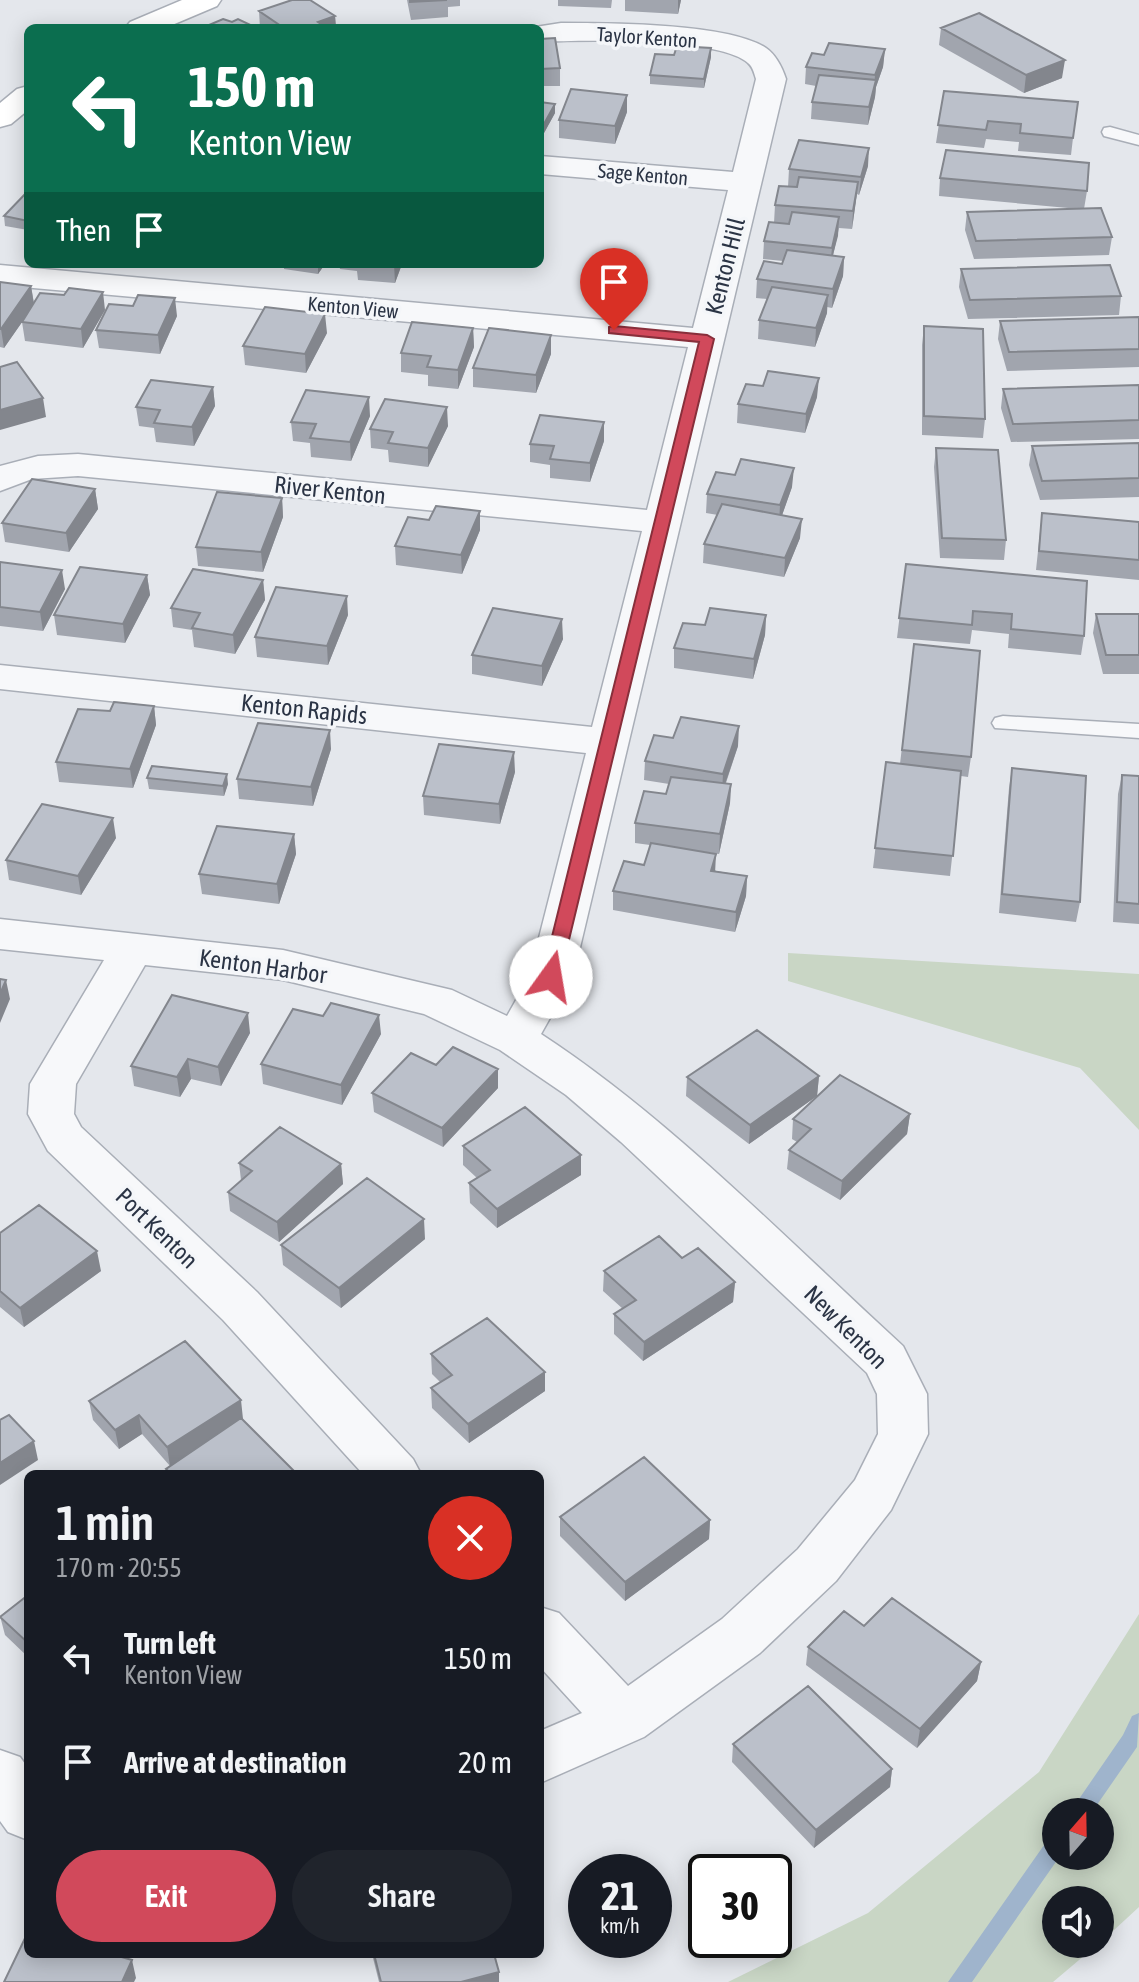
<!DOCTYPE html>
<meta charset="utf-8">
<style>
:root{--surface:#171b24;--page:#20242c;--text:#f1f3f6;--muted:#9ea1a6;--accent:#d1495b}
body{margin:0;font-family:"Asap Condensed",sans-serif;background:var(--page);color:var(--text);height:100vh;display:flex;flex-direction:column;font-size:30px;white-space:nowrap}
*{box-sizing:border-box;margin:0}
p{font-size:26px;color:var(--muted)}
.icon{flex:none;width:44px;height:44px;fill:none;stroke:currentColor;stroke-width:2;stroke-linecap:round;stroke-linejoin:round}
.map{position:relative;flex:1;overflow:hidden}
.drawer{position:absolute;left:24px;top:1470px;width:520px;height:488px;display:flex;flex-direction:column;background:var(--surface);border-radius:12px;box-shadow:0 4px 20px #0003}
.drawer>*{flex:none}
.guide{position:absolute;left:24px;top:24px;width:520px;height:244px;border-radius:12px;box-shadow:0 4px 20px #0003;background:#0b6e4f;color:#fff;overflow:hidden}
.needle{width:52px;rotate:20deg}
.buttons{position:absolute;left:1042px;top:1798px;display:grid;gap:16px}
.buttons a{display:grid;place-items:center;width:72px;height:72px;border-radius:50%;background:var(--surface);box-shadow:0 4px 20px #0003;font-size:40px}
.speed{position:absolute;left:568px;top:1854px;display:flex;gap:16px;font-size:40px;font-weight:700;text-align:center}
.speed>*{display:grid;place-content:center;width:104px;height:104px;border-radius:50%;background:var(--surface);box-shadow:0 4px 20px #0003;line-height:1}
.speed small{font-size:20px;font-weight:400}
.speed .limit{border:4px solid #111;border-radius:12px;background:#fff;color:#111}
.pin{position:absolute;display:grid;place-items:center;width:68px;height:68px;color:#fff;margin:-82px -34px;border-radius:50% 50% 50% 0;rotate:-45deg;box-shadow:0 0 8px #0007}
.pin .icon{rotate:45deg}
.me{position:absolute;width:88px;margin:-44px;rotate:13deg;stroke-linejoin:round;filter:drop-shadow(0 0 6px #0008)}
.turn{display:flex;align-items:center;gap:28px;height:168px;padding:0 32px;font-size:36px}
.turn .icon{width:104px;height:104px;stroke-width:2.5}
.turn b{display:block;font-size:56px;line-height:68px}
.then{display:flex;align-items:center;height:76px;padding:0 32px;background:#0003;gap:16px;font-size:30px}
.round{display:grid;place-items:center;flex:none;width:84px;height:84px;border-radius:42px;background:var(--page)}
.overview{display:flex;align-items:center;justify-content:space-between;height:136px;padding:0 32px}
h1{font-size:48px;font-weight:600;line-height:60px}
.primary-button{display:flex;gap:16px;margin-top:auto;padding:16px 32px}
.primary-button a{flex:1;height:92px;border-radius:48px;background:var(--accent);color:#fff;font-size:32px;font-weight:600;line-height:92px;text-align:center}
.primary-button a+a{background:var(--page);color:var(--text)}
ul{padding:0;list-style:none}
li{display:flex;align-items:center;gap:24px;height:104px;padding:0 32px}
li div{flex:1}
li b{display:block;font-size:30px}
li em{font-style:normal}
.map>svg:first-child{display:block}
.green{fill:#c9d6c5;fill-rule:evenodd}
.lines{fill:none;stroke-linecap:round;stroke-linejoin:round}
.stream{fill:#9fb4cc;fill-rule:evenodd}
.lane-casing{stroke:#a9aeb7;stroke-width:3}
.street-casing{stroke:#a9aeb7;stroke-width:3}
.secondary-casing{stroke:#a9aeb7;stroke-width:3}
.lane{fill:#f7f8fa;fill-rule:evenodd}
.street{fill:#f7f8fa;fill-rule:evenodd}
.secondary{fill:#fff;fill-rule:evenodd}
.wall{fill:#a1a5ae}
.shaded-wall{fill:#83868d}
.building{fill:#bbc0ca;stroke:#83868d;stroke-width:2}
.route{fill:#d1495b;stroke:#882f3b;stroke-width:2}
.labels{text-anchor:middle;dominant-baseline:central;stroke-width:7;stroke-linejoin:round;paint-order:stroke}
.far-street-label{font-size:20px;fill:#2b3445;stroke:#f4f6f9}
.street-label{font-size:24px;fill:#2b3445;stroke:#f4f6f9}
</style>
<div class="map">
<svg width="1139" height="1982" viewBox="0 0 1139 1982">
<rect width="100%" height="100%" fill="#e4e7ec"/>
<path class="green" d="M788,953l351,21v156l-59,-62 -292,-87z
M1139,1614v293l-39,36v-43h-44v44h42l-45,38h-325l140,-69 171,-141zM1056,1812h44v44h-44z"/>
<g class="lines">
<path class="stream" d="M1139,1713l-2,34 -45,65h-22l53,-77 9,-19z
M1056,1835v21h4l-88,126h-24l101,-144z"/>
<g class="lane-casing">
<path id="lane" d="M1110,127l29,8v10l-35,-9 -2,-4 2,-4z
M1003,716l136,8v14l-144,-10 -3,-5 3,-5z"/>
</g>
<g class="street-casing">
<path id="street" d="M561,23c47,0 168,0 205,25 10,7 16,19 20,31l-213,898 -32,57c130,85 247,207 362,312l24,48 1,40 -37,76 -55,71 -76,72 -116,84 -104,46v-52l42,-18 -42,-46v-60l19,6 69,73 94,-67 76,-70 57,-69 23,-46 -1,-40 -10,-21 -246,-231 -55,-47 -66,-45 -76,-36 -141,-34 -138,-15 -69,119 -2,30 7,13 176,165 156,167 8,15h-58l-140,-154 -175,-169 -20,-37 2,-30 74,-124 -104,-11v-30l283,31 169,40 55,26 22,-39 57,-224 -586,-64v-24l592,62 50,-196 -564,-55 -46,3 -32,12v-25l38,-10 40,-2 569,56 41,-163 -688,-62v-20l693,63 35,-138 -188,-16v-18l193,16 23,-93c-2,-6 -3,-12 -8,-16 -28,-26 -168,-23 -208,-21v-14h-11z
M0,1750l20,7 8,11v72l-20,-8 -8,-11z"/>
</g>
<g class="secondary-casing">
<path id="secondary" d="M182,0h39l-4,6 -52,22h-40l5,-6z
M28,86v24l-17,14 -11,3v-24l17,-14z"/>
</g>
<use href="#lane" class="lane"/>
<use href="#street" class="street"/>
<use href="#secondary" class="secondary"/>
</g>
<path class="wall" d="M407,0h53v6l-12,1v10l-37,3z
M558,0h54l-1,8 -53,-2z
M625,0h56l-3,14 -53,-3z
M259,11l76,5 1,12h-76z
M941,28l121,50 -38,15 -85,-48z
M540,39l20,29v18h-20z
M711,48v9l-7,31 -54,-4v-9l24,-20z
M885,49l-2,18 -7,20 -1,10 -7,28 -57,-6 1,-17 4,-16 -11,-2 1,-17 18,-12z
M944,91l129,47 -2,17 -53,-4 1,-9 -33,-3 -2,9 -48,-5z
M627,95v17l-12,32 -56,-6v-18z
M540,102l15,11 -11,20h-4z
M868,166l-9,29 -2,-1 -5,35 -13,-1 -6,28 11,1 -1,19 -11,32 -5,-1v6l-12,34 -57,-8 1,-19 8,-21 -11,-1 1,-19 25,-15 1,-3 -20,-2 1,-18 10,-18 1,-18 13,-18 1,-18z
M940,178l147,13 -3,18 28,28 -3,18 -135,4 -9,-29 2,-18 112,-3 -140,-13z
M28,191v39l-23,-4 -1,-10z
M284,264h41l-7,10 -34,-5z
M339,264h63l-7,19 -37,-3 -1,-9 -17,-2z
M961,269l160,27 -2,19 -151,4 -9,-32z
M0,282l31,4 3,17 71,7 -22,38 -58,-7 -3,-19 -18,26 -4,-1z
M177,316l-17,38 -61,-6 -3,-18z
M1139,317v50l-132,4 -9,-32 2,-18z
M924,326l61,93 -2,19 -61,-3v-90z
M473,328l1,19 -16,42 -30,-3v-11l-27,-3v-19z
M327,333l-21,40 -61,-8 -2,-19z
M551,335v19l-15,39 -63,-6v-19z
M1139,385v54l-128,3 -10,-34 2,-19z
M213,387l2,19 -21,40 -38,-4 -2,-14 -15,-2 -3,-19z
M817,397l-12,36 -68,-10 1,-19z
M370,416l-19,45 -40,-4 -1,-14 -17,-2 -2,-19z
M448,426l-20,41 -39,-5 -1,-12 -17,-2 -1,-19z
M604,441l-14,41 -40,-4v-13l-20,-3v-18z
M1139,443v54l-99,3 -11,-35 3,-19z
M936,448l70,92 -2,20 -64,-2 -6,-91z
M792,487l-10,28 18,23 -16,39 -81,-14 1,-19 14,-29 -12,-2 1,-19z
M95,489l3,20 -29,43 -64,-10 -3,-19z
M282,498l1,19 -20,55 -65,-6 -2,-19z
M480,511v19l-18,44 -66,-9 -1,-19 34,-26z
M1042,513l97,9v58l-103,-10z
M0,562l65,27 -22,42 -43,-5z
M906,564l178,72 -3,19 -73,-7 1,-14 -37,-4 -2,14 -73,-6z
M147,575l3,20 -25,48 -68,-8 -3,-20z
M263,580l2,20 -30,54 -41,-7 -2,-17 -19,-3 -2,-19z
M1096,614h43v60h-36l-10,-41z
M348,615l-20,50 -71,-8 -2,-20z
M766,615l-1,20 -12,44 -79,-11v-20l31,-23z
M563,639l-21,47 -70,-12v-19z
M914,644l57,113 -3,20 -7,-1 -11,100 -77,-8 13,-106 14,2z
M154,706l2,19 -23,63 -74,-6 -3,-20 54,-51z
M738,746l-12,37 5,1 -1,19 -11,51 -26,-4 23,21 31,5 -1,20 -11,36 -122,-22v-19l31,-26 6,-20 -15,-2v-20l31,-29 3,-10 -25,-4 1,-19z
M331,749l-18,57 -74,-7 -2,-20z
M1012,768l68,134 -4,20 -77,-9 10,-125z
M515,772l-15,52 -76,-9 -1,-19z
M1122,775l17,1v148l-26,-2 5,-128z
M147,778l81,6 -4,12 -75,-7z
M294,834l2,20 -17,50 -77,-10 -3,-20z
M116,838l-35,57 -72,-15 -3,-20z
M250,1033l-29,53 -30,-7 -11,18 -46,-11 -3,-20z
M381,1034l-39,71 -79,-21 -2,-20z
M436,1065l62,4v19l-55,59 -69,-35 -2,-19z
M819,1076l-2,20 -68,48 -63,-48 1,-19z
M910,1114l-3,20 -67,66 -53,-31 2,-19 8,-8 -5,-3 1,-20z
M463,1146l118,29 -84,53 -27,-25 -1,-20 8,-5 -14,-13z
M239,1163l102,1 2,20 -64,58 -49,-31 -2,-19 13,-12z
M0,1233l101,38 -77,56 -24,-20z
M425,1239l-84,69 -58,-43 -2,-20z
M682,1258l53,24 -2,20 -90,59 -29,-27v-20l9,-5 -20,-18 1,-20z
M431,1354l114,18v19l-76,52 -37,-35 -1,-20 9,-6 -8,-8z
M89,1401l154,19 54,54h-130l-1,-5 4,-3 -28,-32 -23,15 -26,-29z
M560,1517l150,3 -1,19 -84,62 -65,-65z
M28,1595v62l-23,-22 -5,-19z
M864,1626l117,36 -4,19 -60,67 -111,-83 2,-18z
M733,1744l159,25 -2,18 -76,61 -82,-86z
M372,1954h122l5,18v10h-120z"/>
<path class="shaded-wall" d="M678,0h3l-3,14z
M335,16l1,12h-18v-6z
M711,48v9l-7,31v-9z
M885,49l-2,18 -7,20 -1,10 -7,28 1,-18 5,-18 1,-14z
M1065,60l-3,18 -38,15 2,-18z
M627,95v17l-12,32v-18z
M555,104v9l-11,20v-9z
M869,148l-1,18 -9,29 2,-18z
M858,182l-2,18 -4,29 1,-18z
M839,217l-1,19 -8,30 2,-18z
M844,257l-1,19 -11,32 1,-19z
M318,264h7l-7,10z
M394,264h8l-7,19z
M31,286l3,19 -30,43 -3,-19z
M103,292l2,18 -22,38 -2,-19z
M828,295l-1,18 -12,34 1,-19z
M175,298l2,18 -17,38 -2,-19z
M325,314l2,19 -21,40 -1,-19z
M473,328l1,19 -16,42v-19z
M551,335v19l-15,39v-18z
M819,378l-2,19 -12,36 1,-19z
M213,387l2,19 -21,40 -2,-19z
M369,397l1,19 -19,45 -1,-19z
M43,398l3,19 -46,13v-20z
M447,407l1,19 -20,41v-19z
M604,422v19l-14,41v-19z
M794,468l-2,19 -13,37 1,-19z
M95,489l3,20 -29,43 -3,-19z
M282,498l1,19 -20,55 -2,-20z
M480,511v19l-18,44 -1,-19z
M802,519l-2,19 -16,39 1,-19z
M62,570l3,19 -22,42 -3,-19z
M147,575l3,20 -25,48 -2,-19z
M263,580l2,20 -30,54 -2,-19z
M347,596l1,19 -20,50 -1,-19z
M766,615l-1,20 -12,44 1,-20z
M562,619l1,20 -21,47v-20z
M154,706l2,19 -23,63 -3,-19z
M739,726l-1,20 -16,47 1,-19z
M330,730l1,19 -18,57 -2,-19z
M514,752l1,20 -15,52 -1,-20z
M227,774l1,10 -4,12 -1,-10z
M731,784l-1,19 -11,51 1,-20z
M113,818l3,20 -35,57 -3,-19z
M294,834l2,20 -17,50 -2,-20z
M716,854l-1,20 -4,-3z
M747,876l-1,20 -11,36 1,-20z
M6,980l4,19 -10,24v-29z
M248,1013l2,20 -29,53 -3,-19z
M379,1015l2,19 -39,71 -1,-20z
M188,1059l3,20 -11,18 -3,-20z
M498,1069v19l-55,59 -1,-19z
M819,1076l-2,20 -68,48 1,-19z
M910,1114l-3,20 -67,66 2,-19z
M581,1155v20l-84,53v-19z
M341,1164l2,20 -64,58 -2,-20z
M424,1219l1,20 -84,69 -2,-20z
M97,1251l4,20 -77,56 -4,-19z
M735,1282l-2,20 -90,59 1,-19z
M545,1372v19l-76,52 -1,-19z
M241,1400l2,19 -73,47 -3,-19z
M139,1415l3,19 -23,15 -4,-19z
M34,1441l4,19 -38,25v-22z
M710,1520l-1,19 -84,62v-19z
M981,1662l-4,19 -60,67 3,-19z
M892,1769l-2,18 -76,61 2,-18z
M132,1960l4,18 -2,4h-12z
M499,1972v10h-38z"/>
<path class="building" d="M292,0h18l25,16 -17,6 9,6h-43l-25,-17z
M410,0h37l-37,2z
M979,13l86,47 -39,15 -85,-47z
M223,19l9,3 6,-3 19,9h-55z
M555,38l5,30 -20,1v-30z
M829,43l56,6 -10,26 -69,-8 6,-14 12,2z
M677,46l34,2 -7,31 -54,-4 5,-21 19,1z
M819,75l57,5 -7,27 -57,-5z
M571,89l56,6 -12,31 -56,-6z
M944,91l134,11 -5,36 -53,-5 1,-9 -33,-3 -2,9 -48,-5z
M540,102l15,2 -11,20 -4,-1z
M799,140l70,8 -8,29 -72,-8z
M946,150l143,13 -2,28 -147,-13z
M799,177l59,5 -5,29 -78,-6 4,-19 18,1z
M28,191v30l-24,-5z
M1101,208l11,29 -136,4 -9,-29z
M792,212l47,5 -7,31 -68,-7 5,-19 20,2z
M787,250l57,7 -11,32 -76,-10 7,-18 18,3z
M1110,265l11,31 -151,4 -9,-31z
M0,282l31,4 -30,43h-1z
M772,287l56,8 -12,33 -57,-8z
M69,288l34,4 -22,37 -59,-7 18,-29 24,2z
M138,295l37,3 -17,37 -62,-5 13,-26 24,2z
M265,307l60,7 -20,40 -62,-8z
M1139,317v32l-130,3 -9,-31z
M412,322l61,6 -15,42 -31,-3 4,-11 -30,-3z
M924,326l59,3 2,90 -61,-3z
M489,328l62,7 -15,40 -63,-7z
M17,362l26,36 -43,12v-43z
M768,371l51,7 -13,36 -68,-10 8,-20 17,2z
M151,380l62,7 -21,40 -38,-4 6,-13 -24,-3z
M1139,385v35l-126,4 -10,-35z
M306,390l63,7 -19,45 -40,-4 6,-14 -25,-2z
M385,399l62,8 -19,41 -40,-5 5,-11 -23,-3z
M540,415l64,7 -14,41 -40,-4 4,-13 -24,-2z
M1139,443v35l-97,3 -10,-35z
M936,448l62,2 8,90 -64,-2z
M741,459l53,9 -14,37 -73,-11 9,-22 19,3z
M32,479l63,10 -29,44 -64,-10z
M217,492l65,6 -21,54 -65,-5z
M722,504l80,15 -17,39 -81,-14z
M436,506l44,5 -19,44 -66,-9 13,-29 21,3z
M1042,513l97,9v38l-100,-9z
M0,562l62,8 -22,42 -40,-5z
M906,564l181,17 -3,55 -73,-7 1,-15 -39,-3 -1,14 -73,-7z
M80,567l67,8 -24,49 -69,-9z
M193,569l70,11 -30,55 -41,-7 8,-15 -29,-5z
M276,587l71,9 -20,50 -72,-9z
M493,608l69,11 -20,47 -70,-11z
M710,608l56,7 -12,44 -80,-11 9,-25 22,2z
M1096,614h43v41h-33z
M914,644l66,7 -9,106 -69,-7z
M114,702l40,4 -24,63 -74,-7 22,-53 32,2z
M681,717l58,9 -16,48 -78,-13 9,-26 19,3z
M258,723l72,7 -19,57 -74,-8z
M439,744l75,8 -15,52 -76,-8z
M886,762l75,9 -8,85 -78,-8z
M152,766l75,8 -4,12 -76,-8z
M1012,768l74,8 -6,126 -78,-8z
M1122,775l17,1v128l-22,-2z
M671,777l60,7 -11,50 -85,-11 9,-32 22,3z
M42,804l71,14 -35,58 -72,-16z
M217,826l77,8 -17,50 -78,-10z
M651,843l65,11 -5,17 36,5 -11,36 -123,-21 11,-30 20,4z
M0,979l6,1 -6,14z
M172,995l76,18 -30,54 -30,-8 -11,18 -46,-11z
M331,1003l48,12 -38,70 -80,-21 32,-55 30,7z
M757,1030l62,46 -69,49 -63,-48z
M453,1047l45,22 -56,59 -70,-35 39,-40 25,12z
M840,1075l70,39 -68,67 -53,-31 22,-21 -18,-10z
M525,1107l56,48 -84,54 -28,-26 21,-13 -27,-24z
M280,1127l61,37 -64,58 -49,-30 24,-21 -13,-8z
M367,1178l57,41 -85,69 -58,-43z
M39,1205l58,46 -77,57 -20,-17v-58z
M659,1236l23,22 16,-10 37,34 -91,60 -30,-28 22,-14 -32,-29z
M487,1318l58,54 -77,52 -37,-36 21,-13 -21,-21z
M185,1341l56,59 -74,47 -28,-32 -24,15 -26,-29z
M9,1415l25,26 -34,22v-43z
M241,1418l56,56h-126l-5,-5z
M644,1457l66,63 -85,62 -65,-65z
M28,1595v48l-28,-26z
M892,1598l89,64 -61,67 -112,-82 36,-36 20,15z
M808,1686l84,83 -76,61 -83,-86z
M28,1932v22h83l21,6 -10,22h-118z
M374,1954h120l5,18 -38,10h-80z"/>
<path class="route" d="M614,326l93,9 7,4 -154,638 -9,6 -9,-6 157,-635 -90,-9v-6z"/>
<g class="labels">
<g class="far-street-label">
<text transform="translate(647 37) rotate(4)">Taylor Kenton</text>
<text transform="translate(643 174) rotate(5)">Sage Kenton</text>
<text transform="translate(353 307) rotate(5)">Kenton View</text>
</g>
<g class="street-label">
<text transform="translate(725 266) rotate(-76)">Kenton Hill</text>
<text transform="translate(330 490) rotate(6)">River Kenton</text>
<text transform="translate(304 709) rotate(6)">Kenton Rapids</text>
<text transform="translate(263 966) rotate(8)">Kenton Harbor</text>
<text transform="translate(157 1228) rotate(44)">Port Kenton</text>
<text transform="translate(846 1327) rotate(45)">New Kenton</text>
</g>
</g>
</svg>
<div class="buttons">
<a><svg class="needle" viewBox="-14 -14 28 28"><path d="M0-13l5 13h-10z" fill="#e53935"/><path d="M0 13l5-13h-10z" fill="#9ea1a6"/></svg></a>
<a><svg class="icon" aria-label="sound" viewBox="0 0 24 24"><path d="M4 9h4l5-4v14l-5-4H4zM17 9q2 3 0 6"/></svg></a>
</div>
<div class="speed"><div>21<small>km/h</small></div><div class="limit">30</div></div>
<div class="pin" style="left:614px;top:330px;background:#d93025"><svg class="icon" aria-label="arrive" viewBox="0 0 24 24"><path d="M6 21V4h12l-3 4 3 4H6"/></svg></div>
<svg class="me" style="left:551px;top:977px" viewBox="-20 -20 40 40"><circle r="19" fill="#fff"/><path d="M0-13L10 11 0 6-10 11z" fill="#d1495b"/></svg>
<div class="guide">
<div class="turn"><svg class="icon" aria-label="left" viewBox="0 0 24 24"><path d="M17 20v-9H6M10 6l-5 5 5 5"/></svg><div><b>150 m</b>Kenton View</div></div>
<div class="then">Then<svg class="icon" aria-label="arrive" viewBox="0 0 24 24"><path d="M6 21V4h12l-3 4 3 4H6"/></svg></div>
</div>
<section class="drawer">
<div class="overview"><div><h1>1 min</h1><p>170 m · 20:55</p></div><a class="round" style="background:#d93025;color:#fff"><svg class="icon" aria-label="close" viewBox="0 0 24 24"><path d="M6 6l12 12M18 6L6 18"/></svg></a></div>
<ul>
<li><svg class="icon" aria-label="left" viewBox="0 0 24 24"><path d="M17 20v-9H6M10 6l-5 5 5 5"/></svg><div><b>Turn left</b><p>Kenton View</p></div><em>150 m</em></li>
<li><svg class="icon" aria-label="arrive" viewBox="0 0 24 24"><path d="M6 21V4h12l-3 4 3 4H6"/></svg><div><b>Arrive at destination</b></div><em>20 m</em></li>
</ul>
<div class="primary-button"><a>Exit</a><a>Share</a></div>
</section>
</div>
